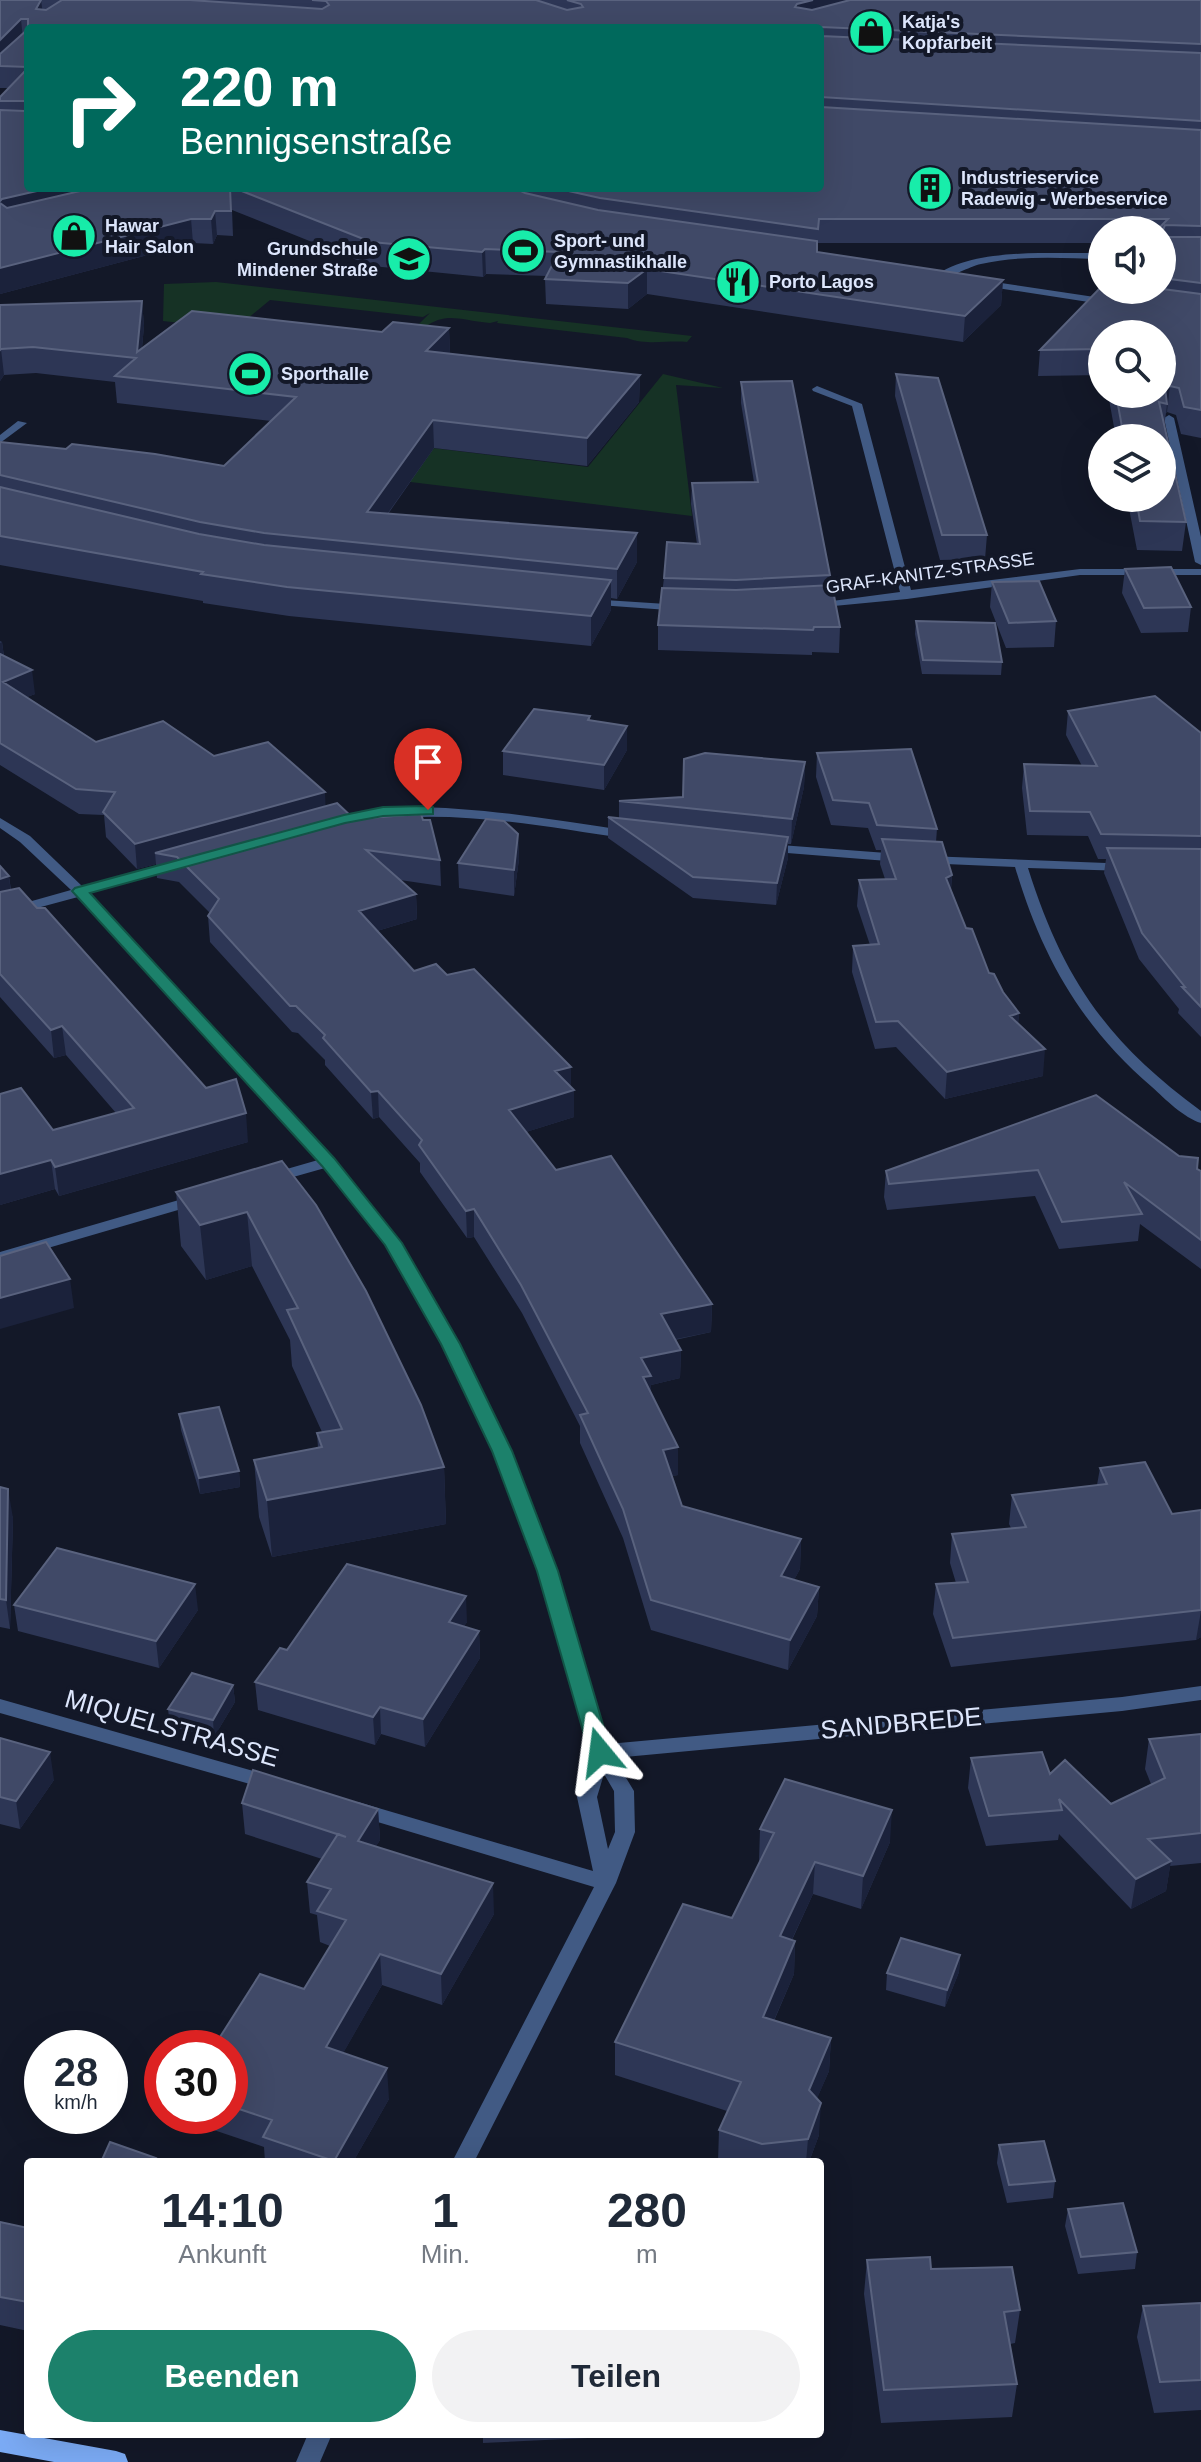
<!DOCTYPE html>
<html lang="de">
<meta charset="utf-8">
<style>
:root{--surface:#fff;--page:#f2f2f3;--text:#1f2937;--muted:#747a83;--accent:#1c816b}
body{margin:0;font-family:Helvetica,sans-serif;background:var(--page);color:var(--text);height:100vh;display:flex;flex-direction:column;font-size:30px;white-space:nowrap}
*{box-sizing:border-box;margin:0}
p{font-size:26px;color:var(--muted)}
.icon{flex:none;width:44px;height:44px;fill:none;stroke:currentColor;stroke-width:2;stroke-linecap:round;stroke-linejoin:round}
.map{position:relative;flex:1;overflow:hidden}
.details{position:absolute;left:24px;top:2158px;width:800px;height:280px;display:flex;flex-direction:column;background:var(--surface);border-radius:8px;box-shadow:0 8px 32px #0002}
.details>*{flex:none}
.guide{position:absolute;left:24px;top:24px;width:800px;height:168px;border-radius:8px;box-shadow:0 8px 32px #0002;background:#00695c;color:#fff;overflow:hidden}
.controls{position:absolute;left:1088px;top:216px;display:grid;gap:16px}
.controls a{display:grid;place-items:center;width:88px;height:88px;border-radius:50%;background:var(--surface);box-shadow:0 8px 32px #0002;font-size:40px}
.speed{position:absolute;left:24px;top:2030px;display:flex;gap:16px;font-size:40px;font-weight:700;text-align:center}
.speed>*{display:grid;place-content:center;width:104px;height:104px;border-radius:50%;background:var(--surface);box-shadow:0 8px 32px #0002;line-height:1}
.speed small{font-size:20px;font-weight:400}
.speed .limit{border:12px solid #d22;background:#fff;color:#111}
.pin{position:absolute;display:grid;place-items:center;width:68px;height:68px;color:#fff;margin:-82px -34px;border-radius:50% 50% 50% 0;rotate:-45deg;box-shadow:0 0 8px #0007}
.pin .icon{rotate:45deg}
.me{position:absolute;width:88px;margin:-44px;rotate:344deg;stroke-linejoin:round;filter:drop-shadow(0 0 6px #0008)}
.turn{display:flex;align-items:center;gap:28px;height:168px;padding:0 24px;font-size:36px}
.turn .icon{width:104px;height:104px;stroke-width:2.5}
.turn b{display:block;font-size:56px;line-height:68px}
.eta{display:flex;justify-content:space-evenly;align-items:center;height:136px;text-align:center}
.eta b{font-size:48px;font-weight:700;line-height:56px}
.button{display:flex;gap:16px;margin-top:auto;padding:16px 24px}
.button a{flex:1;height:92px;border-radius:48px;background:var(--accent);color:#fff;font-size:32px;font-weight:700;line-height:92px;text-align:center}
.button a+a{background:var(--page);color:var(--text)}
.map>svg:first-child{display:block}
.green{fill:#163225}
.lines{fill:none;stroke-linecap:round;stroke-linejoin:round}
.minor{fill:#415a84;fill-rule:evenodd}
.secondary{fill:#7babf5;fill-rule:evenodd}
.wall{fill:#2d3655;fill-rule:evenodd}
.shaded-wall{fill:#1b223b}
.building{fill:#404967;stroke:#59627e;stroke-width:2}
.route{fill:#1c816b;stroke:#125446;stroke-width:2}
.labels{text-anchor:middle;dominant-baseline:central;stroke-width:8;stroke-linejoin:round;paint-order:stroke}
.far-poi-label{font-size:18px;font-weight:bold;fill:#dde6fc;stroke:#131828;text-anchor:start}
.far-street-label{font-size:18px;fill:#dde6fc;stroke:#131828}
.near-street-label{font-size:26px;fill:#dde6fc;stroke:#131828}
</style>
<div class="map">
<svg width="1201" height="2462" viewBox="0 0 1201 2462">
<rect width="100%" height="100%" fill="#131828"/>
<path class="green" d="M216,282l476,54 -5,6c-21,-2 -38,4 -60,-4l-130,-15 1,-2 -8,2c-38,-4 -47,-14 -77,14l-6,-1 23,-23 -7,4 -153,-17 -35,29 -72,-8 1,-37z
M663,374l60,14 -47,-3 16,131 -348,-42 23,-34 221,27z"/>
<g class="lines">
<path class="minor" d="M1039,253h63v6c-40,-1 -82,-4 -121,5 -14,3 -37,18 -48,13 29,-21 71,-23 106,-24z
M981,280l127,19 5,3 -5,3 -130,-20v-4z
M817,386l45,18 49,186 169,-21h121v6h-121l-173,24 -94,9 -2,-2 6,-3 83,-11 -48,-186 -39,-15 -1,-2z
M1169,415l5,3 27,119v28l-6,-3 -31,-144z
M18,421l9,2 -27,20v-8z
M589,599l93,6 6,3 -6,3 -97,-7v-4z
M407,807c75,0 148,13 222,24l7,4 -7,4c-102,-15 -192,-34 -295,-13l-7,-4 2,-3 41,-8z
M0,818l30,18 53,51 94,-26 7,4 -2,3 -92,25 243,266 68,84 57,101 53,107 45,120 52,173 514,-47 79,-11v14l-79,11 -508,47 20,33 1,41 -19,51 -142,279h-22l142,-275 -243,-73 -3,-5 3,-5 7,-2 235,69 -16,-74 13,-45 -52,-181 -45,-120 -51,-107 -56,-99 -61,-77 -53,15 -6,-2 -2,-3 2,-3 52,-15 -240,-263 -78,21v-8l71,-20 -51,-48 -20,-14zM604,1774l10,17 1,41 -7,17 -11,-52z
M767,844l133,10 7,4 -7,4 -138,-11v-6z
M927,856l205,8v6l-5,1 -99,-3c35,111 79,174 173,243v12c-17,-5 -36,-24 -49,-36 -72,-62 -110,-130 -137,-220l-93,-4 -2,-3z
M196,1195l8,5 -2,3 -202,59v-10z
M0,1699l271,77 7,2 3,5 -3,5 -7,2 -271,-77z
M308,2434h24l-12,28h-24z"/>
<path class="secondary" d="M0,2430l116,21 9,3 3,8h-74l-54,-10z"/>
</g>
<path class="wall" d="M0,0h1201v438l-20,-4 -5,-19 -9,-3 -1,1 -2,14 22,95 -4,29 -45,-1 -10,-52h35v-60h-46l-8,-44h54l-60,-60v41l-64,1 2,-26 122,-60v-60h-60v13h-284l-1,9 186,28 -2,25 -38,37 -316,-48 -19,15 -82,-5 -1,-25 2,-3 -61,-2 -3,3 -111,-11 -140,-56 1,26 -16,-1 -4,9 -20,-1 -193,51v-197l9,-9h-9zM28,28h792v160h-792z
M142,301l2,25 -2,22 307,-20 1,26 190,21 -1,27 -52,64 -153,-18 -46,66 249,48 -20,37 -6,-1v12l-20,36 -302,-30 -86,-13v-2l-203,-36v-123l224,24 47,-45 -154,-18 -2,-21 -79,-9 -32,2 -4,6v-76z
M896,374l91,161 -2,24 -45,1 -45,-164z
M741,382l89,193v10l10,42 -1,26 -27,-1v3l-154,-5v-25l6,-47 33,-34 -6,-40 1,-21 62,-1 -13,-79z
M1125,569l66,38 -3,25 -47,1 -19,-40z
M992,582l64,39 -2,26 -48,1 -16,-41z
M916,621l86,41 -1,13 -79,-1 -7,-40z
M0,641l2,1 2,14 31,38 -8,3 69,45 118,14 140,63 69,1 17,40 1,26 -41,-6 16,14 1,25 -40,12 37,40 33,4 124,92v21l3,29 -48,15 30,38 156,134 -1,28 -36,8 6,10 -1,28 -29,7 -1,6 28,84 -6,1 10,30 119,33 -1,30 -6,11 25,7 -2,29 -29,54 -137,-40 -28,-92 -43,-95v-17l-58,-113 -48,-76 -7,1 -47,-66v-9l-41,-46 -6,2 -48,-54v-5l-27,-27 -6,-1 -82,-90 -2,-26 2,-3 -31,-31 -22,-4 -1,-14 -19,5 -31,-32 -2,-22 -25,-1 -79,-49z
M1068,711l133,22v304l-23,-24 1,-4 -40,-50 -35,-86 2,-14h-8l-10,-23 -61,-1 -5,-47 2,-24 58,2 -16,-31z
M590,716v4l37,30 -23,40 -101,-15v-24z
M817,753l120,76 -1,13 16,33 -1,15 15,38 23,45 30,40 -1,11 25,52 -98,23 -49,-52 -21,2 -23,-77 1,-26 17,-1 -13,-39 2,-26 26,-1 -5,-15 1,-14h-5l-8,-22 -37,-3 -15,-48z
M805,762l-1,25 -13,57h-3v14l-12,47 -83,-7 -85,-60v-21l11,1v-17l64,-4z
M518,834l1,25 -5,37 -55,-8 -1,-25z
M0,866l9,10 2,14 237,252 -189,54 -4,-7 -55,16 53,-75 63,-17 -50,-58 -12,3 -54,-61z
M282,1161l162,306 2,57 -174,33 -13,-40 -5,-57 64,-12 -1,-15 5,-1 -30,-66 -2,-26 -38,-74 -46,14 -25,-34 -5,-54z
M1197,1169l4,2v98l-61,-45 -2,17 -79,8 -24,-53 -148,14 -3,-13 2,-26z
M179,1414l60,57 1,16 -40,7 -19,-64z
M1100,1468l72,46 29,-4v127l-5,3 -245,27 -18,-53 3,-30 20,-1 -6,-20 2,-29 59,-6 -2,-4 3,-29 85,-10z
M0,1487l13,31 -3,111 -10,-2z
M14,1605l184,5 -39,58 -141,-37z
M467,1622l-3,4 15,5 1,27 -55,89 -44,-13 -6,11 -117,-35 -3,-28 32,-32z
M233,1685l2,17 -21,35 -44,-11 -2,-17z
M1201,1734v129l-31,3 -4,25 -35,18 -72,-75 -1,6 -72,6 -18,-58 3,-30 79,16 61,30 40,-20 -6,-15 4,-30z
M0,1738l54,42 -34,49 -20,-5z
M242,1803l136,6 2,31 -4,6 118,68 -52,91 -60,-20 -39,68 46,46 -36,63h-88l-1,-15 -74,-25 -1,-6h41v-68l74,-59 26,-43 -10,-4 -3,-27 -7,-2 -3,-31 15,-23 -77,-25z
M760,1829l130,13 -29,67 -48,-15 -21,46 3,1 -1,33 -20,47 57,17 -2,33 -12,27 2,37 -10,27h-91l1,-32 8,-19 -112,-36v-33l117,-124 28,-56h-1z
M960,1955l-1,17 -14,35 -59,-17 1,-17z
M999,2145l56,36 -2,17 -46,5 -10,-40z
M1068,2209l69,43 -2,17 -57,5 -13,-48z
M0,2222l28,6v103l-28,-6z
M867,2260l64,9 89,41 -5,33 -5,1 7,40 -5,33 -131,6 -17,-129z
M1201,2303v107l-47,3 -17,-76 6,-31z
M483,2434h190l-190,9z"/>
<path class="shaded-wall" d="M41,0l3,21 -8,-12z
M813,0h79l-96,25 -1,-18 2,-3z
M21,19l2,21 -23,25v-25z
M50,188h107l-155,38 -2,-25 2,-2z
M215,211l2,24 -4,9 -2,-25z
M191,219l2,24 -193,51v-26z
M485,249l1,25 -3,3 -1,-25z
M647,269v25l-19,15v-26z
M1003,280l-2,25 -38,37 2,-26z
M142,301l2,25 -5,52 -2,-26z
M449,328l1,26 -24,-3z
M1,349l3,26 -4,6v-31z
M640,375l-1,27 -52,64v-28z
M1170,386l-3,26 -1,1 1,-9 -2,-16z
M433,420l1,28 -66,93 -1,-29z
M637,533v29l-20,37v-30z
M611,580v30l-20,36v-30z
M2,642l3,23 -5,2v-24z
M32,670l3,24 -29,11 -3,-23z
M627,726v24l-23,40v-25z
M805,762l-1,25 -13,57 1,-25z
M325,792l1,25 -149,41v-1l-22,-4 1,11 -19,5 -2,-25z
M518,834l1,25 -5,37v-26z
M788,837v21l-12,47 1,-22z
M952,875l-2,25 -4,-22z
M9,876l3,27 -12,4v-28z
M416,894l1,25 -57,17 -1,-25z
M1019,1013l-2,26 -7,-23z
M62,1026l4,29 -12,3 -3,-28z
M1045,1049l-2,27 -98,23 2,-27z
M571,1067v24l3,-1v27l-64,20 -1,-27 46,-39z
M378,1091l1,26 -6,2 -2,-27z
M246,1113l2,29 -189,54 -4,-29z
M51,1160l4,29 -55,16v-31z
M474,1209v28l-7,1 -1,-27z
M247,1212l5,54 -46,14 -6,-55z
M70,1279l4,29 -74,21v-31z
M712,1304l-1,28 -50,10v-28z
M681,1350l-1,28 -29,7 -1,19 -7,1 -2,-47z
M678,1447v28l-16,3 1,-28z
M444,1467l2,57 -174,33 -5,-57z
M239,1471l1,16 -40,7 -1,-16z
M8,1489l5,29 -3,111 -4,-29z
M801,1539l-1,30 -20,37 1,-30z
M195,1584l3,26 -39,58 -3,-27z
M819,1587l-2,29 -29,54 2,-30z
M466,1596l1,26 -17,27 -1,-27z
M1201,1611v26l-5,3z
M479,1631l1,27 -55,89 -2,-28z
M233,1685l2,17 -21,35 -1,-17z
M380,1707l1,27 -6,11 -2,-28z
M50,1752l4,28 -34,49 -4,-28z
M378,1809l2,31 -20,31 -2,-30z
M892,1810l-2,32 -29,67 2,-33z
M1171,1861l-5,30 -35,18 5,-30z
M815,1862l-2,32 -35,75 2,-33z
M493,1883l1,31 -52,91 -1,-31z
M795,1941l-1,33 -33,76 2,-33z
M380,1954l2,31 -53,93 -3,-31z
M960,1955l-1,17 -14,35 2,-17z
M831,2038l-2,33 -22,51 2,-32z
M387,2068l2,31 -36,63h-19z
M821,2103l-2,32 -10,27h-3l2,-23z"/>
<path class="building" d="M0,0h41l-5,9 10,1 16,-10h128l132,9 7,-4 -3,-4 -14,-1h224l31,10 16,-3 -2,-3 -14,-4h246l-16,4 -2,3 17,3 38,-10h351v44l-380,-17 -1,1h-792v39l-28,-1v-12l28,-25v-10h-7l-21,21z
M820,35l1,1 380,17v68l-380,-24 -1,2z
M28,68v39l-2,-6h-26v-4z
M820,105l1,2 380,23v96l-36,-1 -3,8v-3h-5l11,-11h-349l-1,10 -218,-31 -45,-10h265z
M28,109v79h22l-48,11 -2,2v-91l25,1z
M93,188h137l1,23h-16l-4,8h-20l-191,49v-65l7,5z
M234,188h281l10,5 73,17 219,31v11l186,28 -38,36 -318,-47 -19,14 -83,-4 14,-27 -74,-3 -3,3 -111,-10z
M1162,235l3,2h36v46l-39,-5z
M1102,286v4h60v-1l39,5v116l-17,-3 -5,-19 -9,-2 -5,2 2,16 -8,-2 27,120 -46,-1 -4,-23h26v-60h-38l-8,-44h46v-60h-60v15l-62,1z
M142,301l-5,51 55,-41 190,21 11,-10 56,6 -23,23 214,24 -53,63 -154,-18 -66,92 270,21 -20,36 -353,-36 -64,-11 -200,-47v-33l66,7 6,-5 83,10 69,12 72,-69 -181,-21 21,-18 -103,-11 -32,2 -1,1v-45z
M896,374l42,4 49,157h-45z
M792,381l38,194 -94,5 -72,-2 3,-36 33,2 -8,-61 66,-1 -17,-100z
M0,487l199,47 65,11 347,35 -20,36 -304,-29 -86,-13 2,-2 -203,-36z
M1171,567l20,40 -47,1 -19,-39z
M1039,581l17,40 -47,2 -17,-41z
M832,585l8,42h-26l-1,3 -155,-5 4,-37 74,2z
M916,621l79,2 7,39 -79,-2z
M0,654l32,16 -29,12 93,60 67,-21 51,35 54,-14 57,50 -190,52 -32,-32 12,-20 -39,-3 -76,-46z
M1155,696l46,37v103l-100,-2 -11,-22 -60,-1 -6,-47 73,2 -29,-55z
M534,709l56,7 -2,4 39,6 -23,39 -101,-14z
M911,749l26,80 -60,-4 -8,-22 -36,-3 -16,-47z
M705,753l100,9 -13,57 -173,-18 64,-4 1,-38z
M337,803l17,16 67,-5 2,6h7l10,40 -74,-10 50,44 -57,17 55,60 22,-7 11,11 27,-6 97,98 -16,4 19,19 -65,20 47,60 55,-14 101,148 -51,10 20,36 -40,8 10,18 -8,1 35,70 -15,3 19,56 119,33 -20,37 38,11 -29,53 -139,-40 -28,-91 -43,-94 8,-2 -67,-128 -47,-76 -8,2 -47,-66 3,-5 -44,-49 -7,1 -48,-54 2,-3 -29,-29h-6l-82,-90 11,-17 -42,-42 -22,-4z
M608,817l180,20 -11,46 -84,-6z
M486,819l18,2 14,13 -4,36 -56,-7z
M882,839l60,3 10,33 -6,3 20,50 6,1 17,44 5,1 9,18 16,21 -9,3 35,33 -98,23 -49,-51 -22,1 -23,-76 26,-2 -20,-64 37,-1z
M1107,848l94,1v158l-19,-20h3l-43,-54z
M0,866l9,10 -9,3z
M19,888l18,20h8l161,180 30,-9 10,34 -191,54 -4,-7 -51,14v-80l21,-6 32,42 81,-22 -72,-82 -11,4 -51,-56v-82z
M1096,1095l83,61 19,2 -1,11 4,2v69l-77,-58 18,32 -80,8 -24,-52 -149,14 -3,-13z
M282,1161l34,44 50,86 55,114 23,62 -177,33 -13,-40 68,-13 -5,-14 25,-4 -55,-119 11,-2 -51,-96 -47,13 -24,-33z
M46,1242l24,37 -70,19v-42z
M219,1407l20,64 -40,7 -20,-64z
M1145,1462l27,52 29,-4v100l-248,28 -17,-54 32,-2 -16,-48 74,-7 -14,-32 95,-11 -7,-16z
M0,1487l8,2 -2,111 -6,-1z
M57,1548l138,36 -39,57 -142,-36z
M347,1564l119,32 -17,26 30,9 -56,88 -43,-12 -7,10 -118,-35 25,-34 7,2z
M192,1673l41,12 -20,35 -45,-11z
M1201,1734v99l-53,6 23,22 -35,18 -77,-80 3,11 -73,6 -18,-58 71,-6 8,22 15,-14 46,44 54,-26 -16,-39z
M0,1738l50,14 -34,49 -16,-4z
M253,1770l125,39 -20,32 135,42 -52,91 -61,-20 -54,93 61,21 -53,93 -71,-24 9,-17 -42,-14v-58h-17l47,-74 44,15 42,-69 -29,-9 14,-22 -24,-7 31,-48 8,3 -104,-34z
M785,1779l107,31 -29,66 -48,-14 -35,74 15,5 -32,76 68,21 -22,52 12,13 -13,36 -46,5 -43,-14 22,-48 -126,-40 68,-138 49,14 42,-85 -14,-4z
M901,1938l59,17 -13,35 -60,-17z
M1044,2141l11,40 -46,4 -10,-40z
M110,2142l46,16 -2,4h-53z
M1123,2203l14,49 -56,5 -13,-48z
M0,2222l28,6v74l-28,-5z
M930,2257l1,12 81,-2 8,43 -16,2 13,72 -133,6 -17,-130z
M1201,2303v77l-41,2 -17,-76z"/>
<path class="route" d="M428,806l5,1v7l-50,2 -38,7 -255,70 244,265 68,85 58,101 52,107 46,120 53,181 -3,6h-16l-3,-6 -52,-181 -45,-120 -51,-107 -56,-99 -63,-79 -250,-275 3,-3 269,-73 39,-8z"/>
<defs>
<g id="shop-disc" transform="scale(2.3)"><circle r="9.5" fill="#18edaa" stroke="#131828"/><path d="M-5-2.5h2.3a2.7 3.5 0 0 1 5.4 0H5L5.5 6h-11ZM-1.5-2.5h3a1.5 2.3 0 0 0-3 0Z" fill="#111"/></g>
<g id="building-disc" transform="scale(2.3)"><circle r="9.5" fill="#18edaa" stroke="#131828"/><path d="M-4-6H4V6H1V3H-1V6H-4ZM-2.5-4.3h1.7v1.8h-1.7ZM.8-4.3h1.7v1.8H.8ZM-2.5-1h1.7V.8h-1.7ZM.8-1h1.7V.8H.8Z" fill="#111"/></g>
<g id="stadium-disc" transform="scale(2.3)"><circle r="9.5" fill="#18edaa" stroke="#131828"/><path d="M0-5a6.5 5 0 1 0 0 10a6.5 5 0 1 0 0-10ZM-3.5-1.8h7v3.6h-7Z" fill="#111"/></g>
<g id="school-disc" transform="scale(2.3)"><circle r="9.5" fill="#18edaa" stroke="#131828"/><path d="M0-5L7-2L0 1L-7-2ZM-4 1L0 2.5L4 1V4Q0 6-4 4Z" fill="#111"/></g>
<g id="restaurant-disc" transform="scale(2.3)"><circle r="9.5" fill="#18edaa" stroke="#131828"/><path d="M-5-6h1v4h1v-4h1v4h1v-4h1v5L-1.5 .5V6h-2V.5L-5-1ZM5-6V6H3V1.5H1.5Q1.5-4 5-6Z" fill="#111"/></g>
</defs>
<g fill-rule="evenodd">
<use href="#shop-disc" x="871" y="32"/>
<use href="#building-disc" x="930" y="188"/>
<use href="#shop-disc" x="74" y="236"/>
<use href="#stadium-disc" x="523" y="251"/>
<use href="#school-disc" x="409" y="259"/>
<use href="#restaurant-disc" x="738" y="282"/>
<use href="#stadium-disc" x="250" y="374"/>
</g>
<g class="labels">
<g class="far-poi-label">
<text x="902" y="22">Katja's<tspan x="902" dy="21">Kopfarbeit</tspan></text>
<text x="961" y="178">Industrieservice<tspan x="961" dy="21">Radewig - Werbeservice</tspan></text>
<text x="105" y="226">Hawar<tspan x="105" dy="21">Hair Salon</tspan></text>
<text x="554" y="241">Sport- und<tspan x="554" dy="21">Gymnastikhalle</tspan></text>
<text x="378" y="249" text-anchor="end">Grundschule<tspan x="378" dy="21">Mindener Straße</tspan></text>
<text x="769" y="282">Porto Lagos</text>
<text x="281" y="374">Sporthalle</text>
</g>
<g class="far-street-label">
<text transform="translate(930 573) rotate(-8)">GRAF-KANITZ-STRASSE</text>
</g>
<g class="near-street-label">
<text transform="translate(901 1723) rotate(-5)">SANDBREDE</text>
<text transform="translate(172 1728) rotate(16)">MIQUELSTRASSE</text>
</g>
</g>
</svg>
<div class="controls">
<a><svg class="icon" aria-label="sound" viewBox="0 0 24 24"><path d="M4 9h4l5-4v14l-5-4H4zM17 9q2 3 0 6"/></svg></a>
<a><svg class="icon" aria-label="search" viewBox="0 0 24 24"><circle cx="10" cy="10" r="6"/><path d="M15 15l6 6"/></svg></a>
<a><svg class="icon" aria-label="layers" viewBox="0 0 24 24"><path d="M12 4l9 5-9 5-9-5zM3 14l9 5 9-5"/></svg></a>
</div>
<div class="speed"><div>28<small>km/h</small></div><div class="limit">30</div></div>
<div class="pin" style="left:428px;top:810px;background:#d93025"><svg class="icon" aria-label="arrive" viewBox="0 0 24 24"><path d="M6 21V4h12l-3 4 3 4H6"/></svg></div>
<svg class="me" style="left:600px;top:1752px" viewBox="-20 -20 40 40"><path d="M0-17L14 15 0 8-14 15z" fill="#1c816b" stroke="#fff" stroke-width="4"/></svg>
<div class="guide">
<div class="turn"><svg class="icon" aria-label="right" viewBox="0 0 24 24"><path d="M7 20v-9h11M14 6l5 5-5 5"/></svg><div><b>220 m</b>Bennigsenstraße</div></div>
</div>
<section class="details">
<div class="eta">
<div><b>14:10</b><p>Ankunft</p></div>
<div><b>1</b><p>Min.</p></div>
<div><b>280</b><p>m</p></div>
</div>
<div class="button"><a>Beenden</a><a>Teilen</a></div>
</section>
</div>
